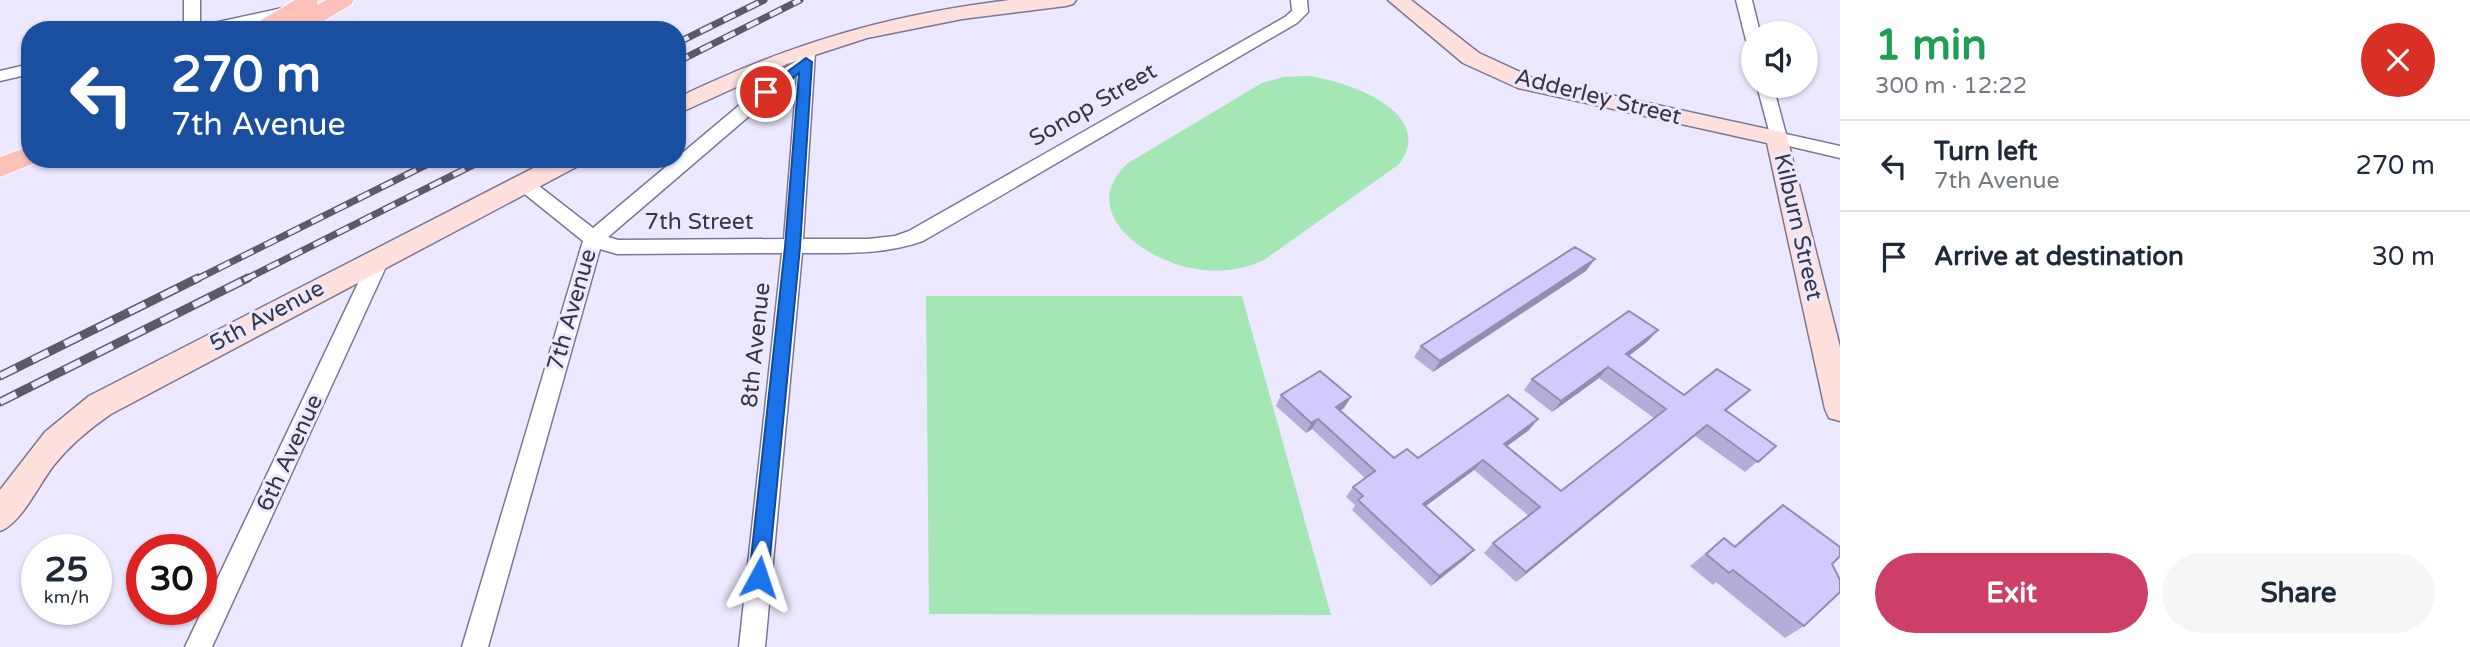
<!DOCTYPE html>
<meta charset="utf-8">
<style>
:root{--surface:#fff;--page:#f6f6f7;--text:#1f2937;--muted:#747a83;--line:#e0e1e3;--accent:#cd3f69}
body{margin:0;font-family:"Varela Round",sans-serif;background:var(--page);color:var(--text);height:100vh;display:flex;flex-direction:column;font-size:26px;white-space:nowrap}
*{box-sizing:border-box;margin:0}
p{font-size:23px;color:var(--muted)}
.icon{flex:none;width:38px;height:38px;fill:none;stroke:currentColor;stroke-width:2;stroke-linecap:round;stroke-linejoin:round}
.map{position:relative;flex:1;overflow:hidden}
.sheet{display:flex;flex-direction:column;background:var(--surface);width:630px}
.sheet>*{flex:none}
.top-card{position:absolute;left:21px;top:21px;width:665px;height:147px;border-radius:28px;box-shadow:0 2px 5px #0004;background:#1a4fa0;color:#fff;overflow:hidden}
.controls{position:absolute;left:1741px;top:21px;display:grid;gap:14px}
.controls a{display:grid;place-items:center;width:77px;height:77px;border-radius:50%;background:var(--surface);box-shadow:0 2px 5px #0004;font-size:35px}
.speed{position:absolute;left:21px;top:534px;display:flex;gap:14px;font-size:35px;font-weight:700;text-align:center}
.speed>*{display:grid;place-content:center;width:91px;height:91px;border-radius:50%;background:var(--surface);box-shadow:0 2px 5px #0004;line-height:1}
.speed small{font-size:18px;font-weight:400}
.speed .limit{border:10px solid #d22;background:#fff;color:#111}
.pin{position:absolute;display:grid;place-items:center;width:60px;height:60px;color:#fff;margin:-30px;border:4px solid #fff;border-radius:50%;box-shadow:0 2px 7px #0007}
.me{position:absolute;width:77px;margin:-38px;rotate:5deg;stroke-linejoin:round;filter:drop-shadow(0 0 5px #0008)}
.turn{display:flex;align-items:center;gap:24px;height:147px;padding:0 35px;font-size:32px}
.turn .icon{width:91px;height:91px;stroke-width:2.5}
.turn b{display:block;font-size:49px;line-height:60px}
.round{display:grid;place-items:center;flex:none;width:74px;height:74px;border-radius:37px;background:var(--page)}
.headline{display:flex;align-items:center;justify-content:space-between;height:119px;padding:0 35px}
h1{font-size:42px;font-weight:800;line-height:52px;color:#1e9e55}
.button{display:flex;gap:14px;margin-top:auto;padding:14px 35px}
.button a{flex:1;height:80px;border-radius:42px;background:var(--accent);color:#fff;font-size:28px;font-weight:800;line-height:80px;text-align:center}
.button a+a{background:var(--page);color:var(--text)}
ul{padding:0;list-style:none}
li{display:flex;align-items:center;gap:21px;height:91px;padding:0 35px;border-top:2px solid var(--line)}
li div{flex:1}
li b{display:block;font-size:26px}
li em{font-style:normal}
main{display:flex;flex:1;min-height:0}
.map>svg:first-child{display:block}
.green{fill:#a5e7b4}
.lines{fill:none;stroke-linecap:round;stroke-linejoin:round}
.street-casing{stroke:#7c7697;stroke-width:3}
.secondary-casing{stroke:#7c7697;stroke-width:3}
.primary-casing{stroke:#fff;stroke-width:2}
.street{fill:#fff;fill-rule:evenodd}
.secondary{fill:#ffe0dc;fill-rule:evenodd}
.primary{fill:#fec1b9;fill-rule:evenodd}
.rail-far1-casing{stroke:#5c5969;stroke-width:7}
.rail-casing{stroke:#5c5969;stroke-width:9}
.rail-far1{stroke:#ece8ff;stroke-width:4.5;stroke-dasharray:13;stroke-linecap:butt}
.rail{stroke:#ece8ff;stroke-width:6;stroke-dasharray:18;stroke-linecap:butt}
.wall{fill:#b5add9}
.shaded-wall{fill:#948db0}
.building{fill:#d3c9fc;stroke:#948db0;stroke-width:2}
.route{fill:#1a73e8;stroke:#114b97;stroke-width:2}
.labels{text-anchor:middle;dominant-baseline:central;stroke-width:6;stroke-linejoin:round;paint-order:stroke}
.street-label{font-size:23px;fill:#383644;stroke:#ece8ff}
</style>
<main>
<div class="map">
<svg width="1840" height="647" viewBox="0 0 1840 647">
<rect width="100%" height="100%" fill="#ece8ff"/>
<path class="green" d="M1308,76c37,4 132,37 90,89l-134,95c-22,10 -44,13 -68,9 -47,-7 -122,-56 -68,-106l134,-80 21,-6z
M926,296h316l89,319 -402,-1z"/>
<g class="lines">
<g class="street-casing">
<path id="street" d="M184,0h16v26l96,-21 8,5 -3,3 -76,17h-41z
M1291,0h16l1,12 -11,11 -374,218c-40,14 -79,12 -121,12l-37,394h-26l43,-394 -165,1 -17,-5 -112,398h-26l121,-406 -67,-54 -2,-4 2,-4h14l63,49 186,-156 19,-12 3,-10 6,-2 8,5 -12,186h65l27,-3 14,-5 376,-214 7,-6zM797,75l-13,164 -166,1 -10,-3z
M1736,0h16l8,33h-6v12l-8,-5z
M30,64v10l-30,7v-10z
M1757,86h16l13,48 54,12v12l-68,-16z
M380,251l7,2 3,5 -178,389h-27l185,-389 3,-5z"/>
</g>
<g class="secondary-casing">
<path id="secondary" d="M1010,0h66l-3,4 -7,2 -104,13 -95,19 -80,26 -110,50v-16c112,-54 209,-83 333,-98z
M1388,0h23l68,53 54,25 253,55 54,214v74l-11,-3 -4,-9 -58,-266 -249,-55 -55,-25z
M551,159h32l-3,6 -469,249c-22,15 -41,31 -57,51 -15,19 -33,59 -54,66v-41l45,-58 44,-36z"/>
</g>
<g class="primary-casing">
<path id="primary" d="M295,0h23l-1,5 9,-5h28l-3,5 -43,25h-59l4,-5z
M30,146v13h11l-1,2 -40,16v-20z"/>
</g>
<use href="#street" class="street"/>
<use href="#secondary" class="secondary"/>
<use href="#primary" class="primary"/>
<g class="rail-far1-casing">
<path id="rail-far1" d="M677,43l87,-43
M677,62l123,-62
M195,280l243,-121
M244,280l241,-121"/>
</g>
<g class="rail-casing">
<path id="rail" d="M0,376l198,-98
M0,402l248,-124"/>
</g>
<use href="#rail-far1" class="rail-far1"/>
<use href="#rail" class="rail"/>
</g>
<path class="wall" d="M1586,271l-153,101 -19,-15 7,-11z
M1648,341l-19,15 55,39 54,6 -12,10 50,35 -31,26 -50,-36 -179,146 -32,-29 9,-10 36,-27 -55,-46 -48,36 39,53 -34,27 -79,-76 3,-5 -9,-8 7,-10 12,-9 -53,-49 -6,4 -30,-27 5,-11 63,13 -4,3 54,47h24l111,-28 -23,17 55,44 93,-73 -55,-40 -47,34 -28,-22 8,-11z
M1783,505l49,59 -28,62 -19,12 -69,-56 -3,3 -23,-19 34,-28 10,8 32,-28z"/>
<path class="shaded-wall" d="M1595,259l-9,12 -153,101 7,-11z
M1658,330l-10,11 -31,24 9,-11z
M1608,367l-9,11 -47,34 9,-11z
M1351,397l-7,11 -14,9 6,-10z
M1318,419l-6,10 -6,4 5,-10z
M1538,419l-9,11 -34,25 9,-11z
M1707,425l-12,11 -179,146 10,-10z
M1483,460l-9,10 -59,44 8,-10z
M1474,550l-9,9 -34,27 8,-10z"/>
<path class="building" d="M1575,247l20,12 -155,102 -19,-15z
M1629,311l29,19 -32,24 58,41 33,-26 33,21 -25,20 51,36 -18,16 -51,-37 -181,147 -33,-29 47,-36 -57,-47 -60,44 51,46 -35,26 -81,-76 5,-4 -10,-9 22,-16 -57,-52 -7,4 -30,-28 39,-24 31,26 -15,10 58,51 13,-9 11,9 90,-63 30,24 -34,25 57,47 105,-82 -58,-42 -47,34 -29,-22z
M1783,505l57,42v9l-8,8 8,16v12l-36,34 -71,-56 -4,3 -23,-19 18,-16 11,9z"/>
<path class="route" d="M806,58l6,4 -12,185 -32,330 -2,6 -7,3 -7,-3 -3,-6 36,-330 14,-174 -28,22 -5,1 -6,-4z"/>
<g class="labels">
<g class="street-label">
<text transform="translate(1598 97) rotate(14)">Adderley Street</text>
<text transform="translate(1093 105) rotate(-30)">Sonop Street</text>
<text x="699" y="222">7th Street</text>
<text transform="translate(1798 227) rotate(77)">Kilburn Street</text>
<text transform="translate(572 310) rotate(-74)">7th Avenue</text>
<text transform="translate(267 316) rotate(-28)">5th Avenue</text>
<text transform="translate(756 345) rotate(-84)">8th Avenue</text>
<text transform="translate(290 453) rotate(-65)">6th Avenue</text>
</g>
</g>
</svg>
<div class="controls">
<a><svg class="icon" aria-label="sound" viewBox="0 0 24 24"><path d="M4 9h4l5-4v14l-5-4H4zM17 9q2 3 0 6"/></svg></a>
</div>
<div class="speed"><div>25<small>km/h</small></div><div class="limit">30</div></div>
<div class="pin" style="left:766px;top:92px;background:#d93025"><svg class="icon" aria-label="arrive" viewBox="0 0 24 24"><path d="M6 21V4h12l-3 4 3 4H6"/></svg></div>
<svg class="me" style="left:759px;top:577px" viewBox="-20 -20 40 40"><path d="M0-17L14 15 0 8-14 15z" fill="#1a73e8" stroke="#fff" stroke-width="4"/></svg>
<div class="top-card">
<div class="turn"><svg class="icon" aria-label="left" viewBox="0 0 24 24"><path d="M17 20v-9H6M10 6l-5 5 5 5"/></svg><div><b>270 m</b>7th Avenue</div></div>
</div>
</div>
<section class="sheet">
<div class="headline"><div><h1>1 min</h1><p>300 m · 12:22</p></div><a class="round" style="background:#d93025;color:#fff"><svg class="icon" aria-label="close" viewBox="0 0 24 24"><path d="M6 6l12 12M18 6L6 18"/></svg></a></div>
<ul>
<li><svg class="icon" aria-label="left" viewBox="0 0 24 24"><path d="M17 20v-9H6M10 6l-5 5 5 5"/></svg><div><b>Turn left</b><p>7th Avenue</p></div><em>270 m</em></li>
<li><svg class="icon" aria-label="arrive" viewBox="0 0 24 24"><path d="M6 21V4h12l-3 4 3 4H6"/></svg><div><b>Arrive at destination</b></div><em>30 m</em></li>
</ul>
<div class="button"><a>Exit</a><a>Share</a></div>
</section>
</main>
